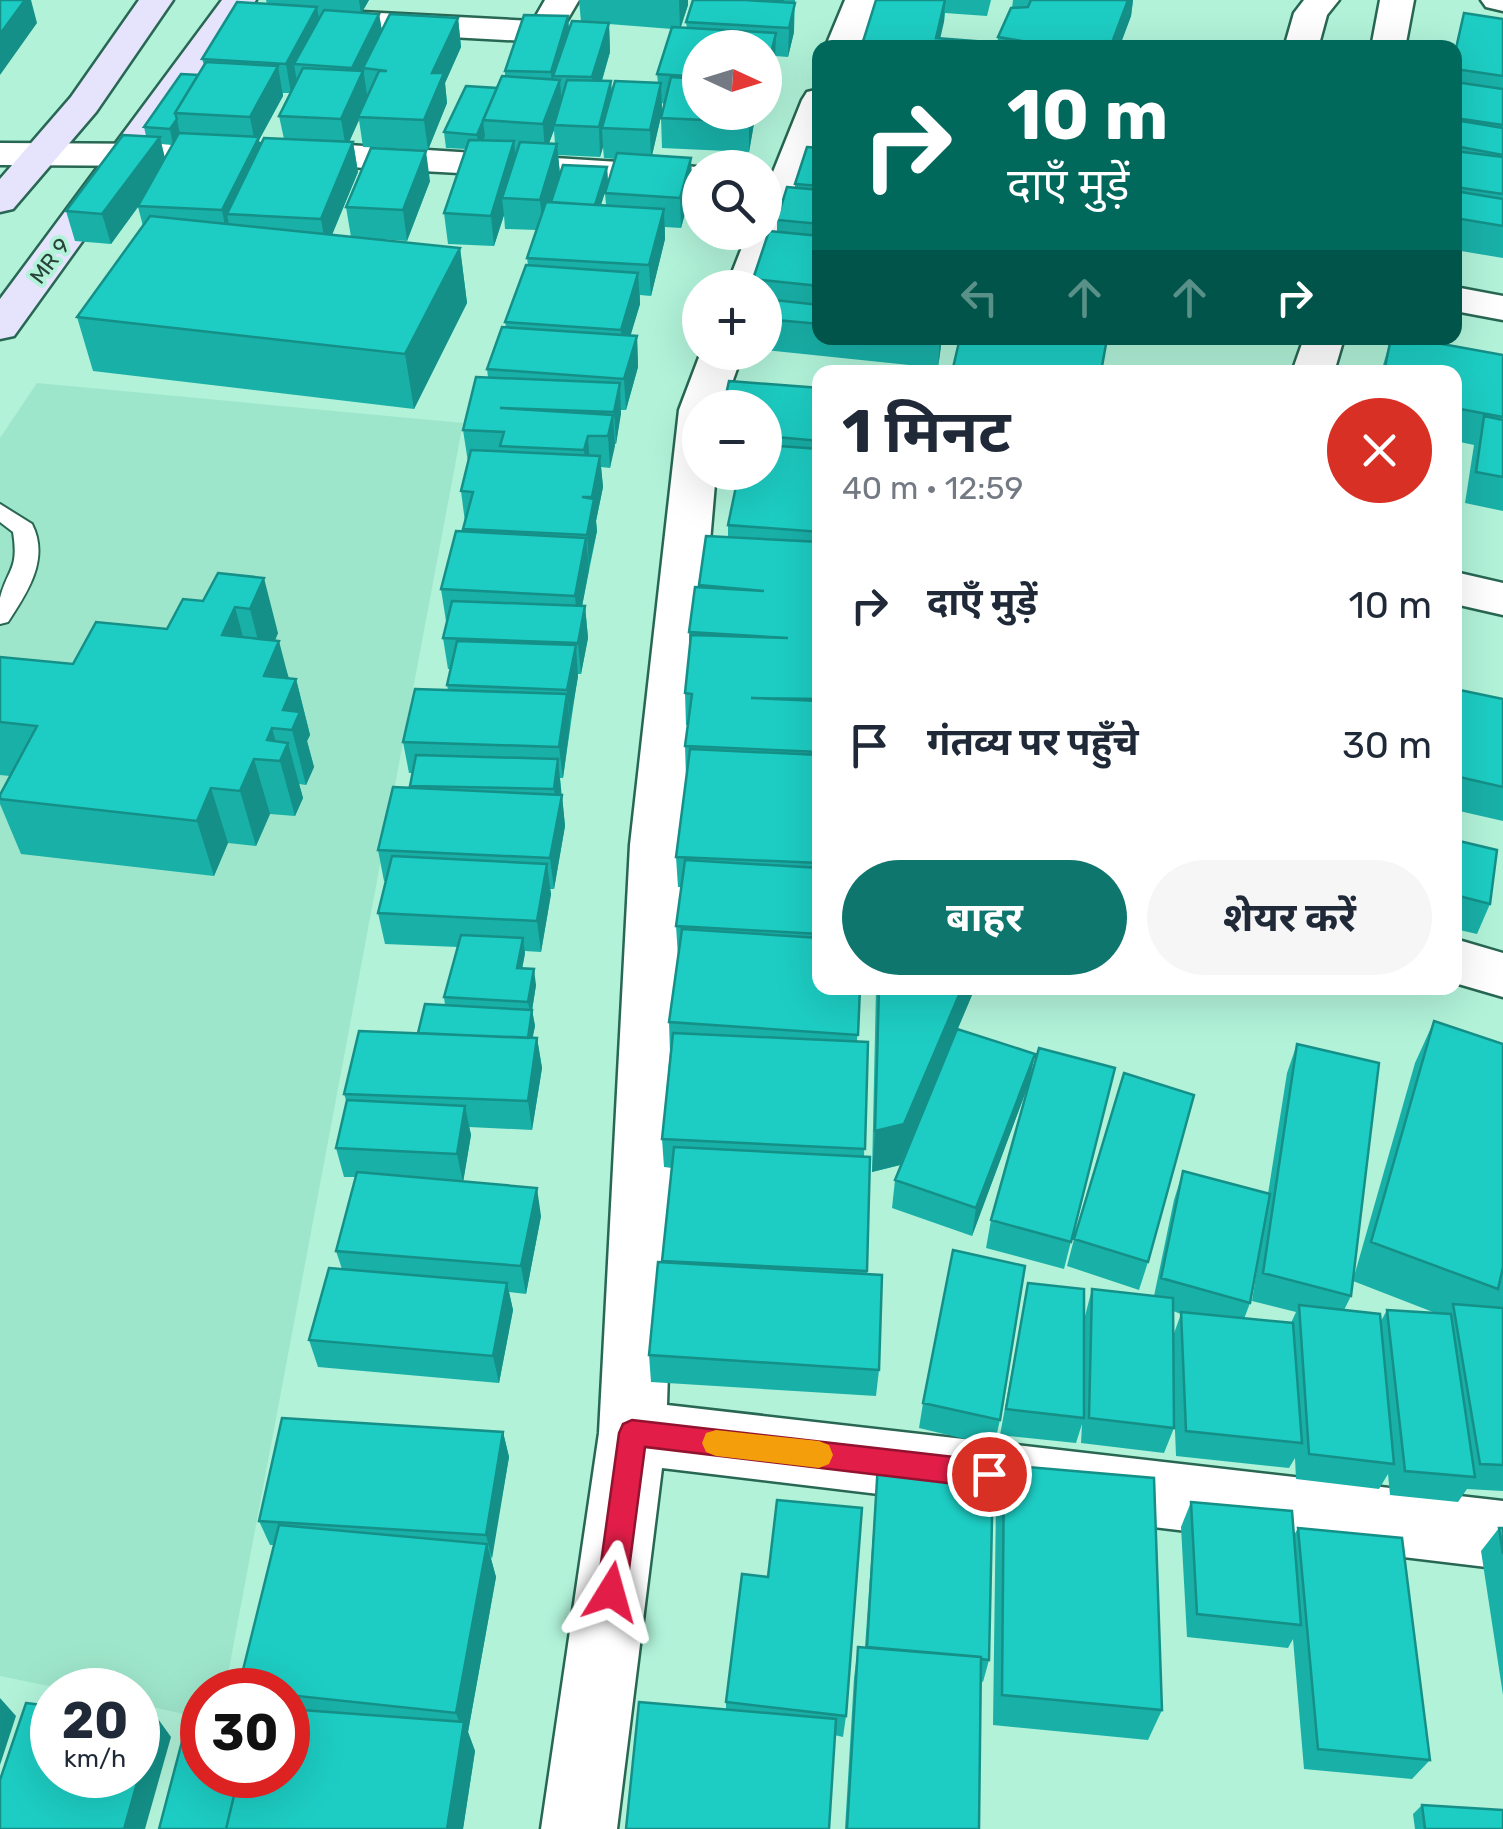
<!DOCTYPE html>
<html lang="hi">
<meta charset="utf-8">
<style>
:root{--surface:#fff;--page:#f6f6f7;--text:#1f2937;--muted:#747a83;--accent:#0f766e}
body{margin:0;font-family:Rubik,"Noto Sans Devanagari",sans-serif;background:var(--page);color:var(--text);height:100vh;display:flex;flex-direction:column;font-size:38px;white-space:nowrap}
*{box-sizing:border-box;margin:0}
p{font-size:32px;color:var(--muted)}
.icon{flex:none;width:55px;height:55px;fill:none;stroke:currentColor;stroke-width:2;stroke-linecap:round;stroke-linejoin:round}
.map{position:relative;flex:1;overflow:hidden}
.details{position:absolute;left:812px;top:365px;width:650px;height:630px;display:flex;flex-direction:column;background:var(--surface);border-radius:20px;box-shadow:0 10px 40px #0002}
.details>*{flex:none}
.guide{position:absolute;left:812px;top:40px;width:650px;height:305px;border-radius:20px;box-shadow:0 10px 40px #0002;background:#00695c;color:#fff;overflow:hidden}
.needle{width:65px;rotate:94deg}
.buttons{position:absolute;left:682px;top:30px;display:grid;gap:20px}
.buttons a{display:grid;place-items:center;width:100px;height:100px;border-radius:50%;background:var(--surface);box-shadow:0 10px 40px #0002;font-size:50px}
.speed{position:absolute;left:30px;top:1668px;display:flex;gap:20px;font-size:50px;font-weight:700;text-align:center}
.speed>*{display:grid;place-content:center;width:130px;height:130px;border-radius:50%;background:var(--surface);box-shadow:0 10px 40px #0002;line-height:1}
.speed small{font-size:25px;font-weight:400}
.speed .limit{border:15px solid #d22;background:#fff;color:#111}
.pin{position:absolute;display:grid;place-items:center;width:85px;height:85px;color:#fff;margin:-42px;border:5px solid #fff;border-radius:50%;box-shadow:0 2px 10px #0007}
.me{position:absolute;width:110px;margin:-55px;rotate:8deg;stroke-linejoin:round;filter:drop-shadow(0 0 8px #0008)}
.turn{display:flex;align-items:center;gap:35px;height:210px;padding:0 30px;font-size:45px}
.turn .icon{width:130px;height:130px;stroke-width:2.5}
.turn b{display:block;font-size:70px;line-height:85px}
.lanes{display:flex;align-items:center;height:95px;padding:0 30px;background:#0003;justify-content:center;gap:50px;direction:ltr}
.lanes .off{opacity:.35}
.round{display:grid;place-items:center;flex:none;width:105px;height:105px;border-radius:52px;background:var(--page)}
.summary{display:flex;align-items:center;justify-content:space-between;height:170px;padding:0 30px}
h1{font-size:60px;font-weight:700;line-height:75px}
.action{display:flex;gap:20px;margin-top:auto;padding:20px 30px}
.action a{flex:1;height:115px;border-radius:60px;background:var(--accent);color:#fff;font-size:40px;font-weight:700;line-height:115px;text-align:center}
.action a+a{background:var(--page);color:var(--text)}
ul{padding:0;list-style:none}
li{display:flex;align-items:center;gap:30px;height:140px;padding:0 30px}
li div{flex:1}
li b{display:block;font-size:38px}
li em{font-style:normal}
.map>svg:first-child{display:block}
.built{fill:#9ee6cb}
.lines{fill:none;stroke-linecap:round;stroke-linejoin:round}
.lane-casing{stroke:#286753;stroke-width:4}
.street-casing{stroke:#286753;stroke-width:5}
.secondary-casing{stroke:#286753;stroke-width:5}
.lane{fill:#fff;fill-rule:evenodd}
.street{fill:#fff;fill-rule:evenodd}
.secondary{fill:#e6e4fc;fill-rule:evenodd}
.wall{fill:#19b0a8;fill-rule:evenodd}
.shaded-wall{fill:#149088}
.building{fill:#1dcdc3;stroke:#149088;stroke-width:2.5}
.route{fill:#e11d48;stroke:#92132f;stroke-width:2.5}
.slow{fill:#f59e0b}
.labels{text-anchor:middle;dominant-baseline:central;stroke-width:8;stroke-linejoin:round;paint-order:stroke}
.far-street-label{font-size:22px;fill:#284238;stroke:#b1f2d9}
</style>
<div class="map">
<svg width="1503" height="1829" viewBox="0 0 1503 1829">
<rect width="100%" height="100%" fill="#b1f2d9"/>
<path class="built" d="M37,383l426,40 -238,1267h-23v28l-64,-14v-14h-70l-68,-14v-1238z"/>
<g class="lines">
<g class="lane-casing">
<path id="lane" d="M0,504l32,20c18,35 -5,69 -24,98l-8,2c0,-8 0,-19 0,-26 8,-30 19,-28 13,-66l-13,-10z"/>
</g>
<g class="street-casing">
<path id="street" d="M545,0h34l-23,39 -12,3 -240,-13 -12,-3 -5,-7 5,-7 12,-3 229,12z
M845,0h34l-20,48h-34z
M1304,0h35l-12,15 -9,33h-34l10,-35z
M1380,0h34l-9,48h-34z
M1481,0h22v11l-17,-4z
M820,89v58l-54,141h-40l22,-56h17v-40l37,-92 5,-8z
M0,143l348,2 366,23h-14v18l-352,-19 -348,-2z
M1455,287l48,9v24l-48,-9z
M1304,338h40l-10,34h-42z
M701,352h42l-20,56h-23v64h16l-32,373 -17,560 836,96v68l-841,-101 -45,361h-76l58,-396 31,-588 49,-435z
M1455,572l48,11v32l-48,-11z
M1455,939l48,14v44l-48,-14z"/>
</g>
<g class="secondary-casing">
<path id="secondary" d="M139,0h34l-77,112 -83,97 -13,3v-33l71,-82z
M222,0h34l-242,336 -14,3v-40z"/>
</g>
<use href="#lane" class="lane"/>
<use href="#street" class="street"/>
<use href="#secondary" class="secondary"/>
</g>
<path class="wall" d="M266,0h103l-7,12 17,2 3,17 76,-13 3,29 -16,36 2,20 -19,47 -65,-3 -4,-27 -10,22h4l5,30 -26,63 19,2 -5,-30 84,-26 -23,60 -42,-3 95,10 7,55 -53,106 -321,-38 -16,-54 66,-91 -5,-19 -27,37 -36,-3 -9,-30 80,-75 -2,-9 54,-52 6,-10 -2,-6 65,-55zM283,93h8l-12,23 5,23 -24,6 -1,-5 24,-44zM161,144l11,1 -7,13z
M579,0h109v5l-7,22 6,1 -1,-6 7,-22h102l-1,32 -6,25 -13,-1v6l-10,-14 -65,64h56l-7,40 -87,-4 -1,-30 3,-14 -2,-1v9l-10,43 39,3 1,30 -11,40 -16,-1v12l-14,57 -11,-1v9l-10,32h7l1,31 -12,43h-5l-5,34h-2l-4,24 -9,-1 2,20 -7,34 1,10 -15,75h3l3,32 -7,36h-3l-15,104h-3l5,48 -11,63h-4l1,5 -10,58 -16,-1 -3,18 14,16 -4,25 3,16 -3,12h5l5,30 -10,62 -63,-3 2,8 -8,46 78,35 -15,78 -17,-2 4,18 -14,73 -181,-16 -9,-27 33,-71 -6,-18 20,-74h-12l-8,-29 11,-45 -3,-9 74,-61 27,-28 -1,-8 14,-50 -73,-3 -7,-31 8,-32h-2l-6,-31 32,-62 2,-15h-3l-6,-31 45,-52 -1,-5 3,-16h-2l-5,-31 4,-17h-1l-5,-32 23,-57 1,-10 -4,-31 7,-29 -5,-32 25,-53 -1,-8 19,-42 -1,-5 23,-57 -1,-7 10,-28 -32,-1 -1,-14 -10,31 -46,-2 -4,-31 22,-64 -20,-1 -2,-16 53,-44 8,-12v-5l63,-55 1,14 12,-8zM609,24l63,5 -15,45 1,9 -46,11 -1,-13h-9l8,-29zM554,130l1,14 -6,-1zM603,147l1,11 11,1 -10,34 1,12h-5l7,-22 -1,-16 -47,7 -2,-19 42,2z
M876,0h115l-4,16 -42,-3 -1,9 -83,26z
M1013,0h120l-2,16 -12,32h-122l1,-11 14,-29z
M1464,13l39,6v239l-48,-8v-202z
M820,148v190h122l-4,30 -173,-18v-62h-12v-9l24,-47v-12l18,-33v-3z
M1391,338l112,17v156l-38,-8 9,-58 -19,-4v-69h-74z
M820,388v600h40l-3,53 11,1 -4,114 6,1 -3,117 12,96 -3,26 -225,-14 -2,-27 13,-92 10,-95 -8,-1 -2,-28 8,-87 -1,-30 9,-66 -2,-30 6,-39h-4l-2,-30 10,-80 -1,-31 3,-21h-2l-1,-32 4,-41v-20l10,-44 7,-52 22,1v-12l37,-53v-64z
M218,573l60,60 -3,8 14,37 7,1 14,56 -3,6 7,26 -8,18 -7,-1 4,14 -8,18 -25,-2 -14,32 -28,-3 -14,33 -193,-22 -21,-50v-9l10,-19 -10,-1v-118l73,7 94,-35 36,-28z
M1455,689l48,10v122l-48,-11z
M1455,840l35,64 -13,30 -22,-5z
M876,988h99l-75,177 -28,7z
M1434,1021l69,23v447l-36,-2 -9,13 -68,-7 -2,-21 -9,15 -83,-10 -1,-21 -6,10 -113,-12 -3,-77 1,49 -10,25 -83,-10 1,-19 -6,19 -76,-8 28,-152 57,33 7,-27 62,7 20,-96 9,-29 85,23 19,-121 10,-29 56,236 62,-217zM1260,1250l-8,51 44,11 -5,11 -47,-4 6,-16zM1353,1281l85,33 -51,-4 -6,11 -37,-11 7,-14zM1173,1311l8,3 -8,22z
M1035,1054l-6,29 -57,153 -80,-28 3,-28z
M1115,1068l-51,201 -78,-21 5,-28z
M1074,1239l74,23 -9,28 -72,-24z
M923,1403l77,17 -6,26 -75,-18z
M503,1432l6,25 -18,102 5,18 -28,155 7,19 -12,78h-304l129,-54v-85l-14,-145h-4l-11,-24z
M878,1463l111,197 -6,22 -2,-1 -2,148h-134l9,-151 4,-31h7z
M1004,1465l158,245 -14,30 -155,-15 3,-225z
M1191,1502l103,33 4,-7 132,232 -18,19 -108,-10 -11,-130 -5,9 -101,-11 -6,-110z
M1499,1528h4v167l-22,-144z
M726,1702l120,14 -3,21 -117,-27z
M1422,1805l81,24h-88l-2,-15z"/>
<path class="shaded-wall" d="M25,0h6l6,23 -37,52v-41z
M359,0h10l-8,14z
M679,0h9v5l-8,24z
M794,0v32l-6,25 1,-29z
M945,0l-1,22 -6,26 -2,-10z
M1128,0h5l-2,16 -12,32h-9z
M317,7l5,29 -28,28 3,18 -6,11 -5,-29z
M379,14l5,29 -21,25 5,33 -10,16 1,3 -13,29 -5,-30 14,-31 -3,-20z
M568,16l2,29 -17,31 2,17 5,-13 2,29 -8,16v5l-9,24 -2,-30 10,-28 -2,-24z
M458,18l3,29 -16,36 2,20 -19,47 -4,-30 8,-47z
M609,23l1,29 -16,55 -2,-30z
M776,33l-1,29 -10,45v-29z
M278,66l5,30 -24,44 6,27 -38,47 4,21 -3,6 -6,-31 33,-66 -5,-27z
M611,81l2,30 -11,17 1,19 -3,10 -1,-30z
M661,83l1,29 -11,48 -1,-30z
M751,112h5l-7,40v-30z
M177,119l3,15 -7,11 -3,-16z
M483,121l2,15 -6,14 -2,-15z
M160,137l7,30 -56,77 -9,-30z
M514,141l3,30 -15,27 2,17 -10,31 -3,-30z
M353,142l5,30 -32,77 -5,-30z
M557,144l3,30 -17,56 -3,-30z
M426,151l4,30 -23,60 -4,-31z
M691,158l1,30 -11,40 -1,-30z
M607,167l1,16 -14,43 -1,-15z
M664,209l1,30 -14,57 -2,-31z
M460,248l7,55 -53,106 -9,-55z
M638,273l2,31 -17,57 -2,-31z
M637,336l1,31 -12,43 -2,-31z
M940,338h2l-4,30z
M620,383l1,31 -5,30 -2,-32z
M613,415l2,31 -5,22 -2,-32z
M588,436l2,31 -3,14 -3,-31z
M600,456l3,31 -7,34 1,10 -8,36 -2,-32 6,-29 -1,-9z
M586,538l3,31 -11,59 -3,-32z
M264,578l14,55 -14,31 -14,-55z
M585,606l3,32 -7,36 -3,-31z
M235,607l15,56 -28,-28z
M279,641l13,50 4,-12 14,56 -3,6 7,26 -8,18 -14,-55 -28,-54z
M576,645l2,32 -8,45 -3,-32z
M567,694l3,31 -7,53 -4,-31z
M272,728l9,33 7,-18 15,55 -8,18 -15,-55 -13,-21z
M254,759l16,55 -14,32 -16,-55z
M558,759l3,31 -1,15 2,-10 3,31 -11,63 -4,-31 8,-41 -4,-28z
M211,788l17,55 -14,33 -17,-55z
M547,864l4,30 -10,58 -4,-31z
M523,938l2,16 -6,30 -2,-16z
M534,969l2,16 -5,32 -3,-15z
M962,988h13l-75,177 -28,7 3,-41z
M532,1010l3,16 -6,31 -2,-15z
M537,1038l5,30 -10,62 -4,-29z
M1035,1054l-6,29 -57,153 4,-28z
M465,1106l6,29 -8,48 -6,-29z
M537,1188l4,28 -15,78 -5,-28z
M507,1283l6,27 -14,73 -6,-27z
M503,1432l6,25 -17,102 -6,-24z
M487,1544l9,33 -28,155 7,19 -12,78h-16l16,-96 -7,-20z
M0,1698l16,18 -16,49z
M156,1716l15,21 -26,92h-21z"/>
<path class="building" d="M0,0h25l-25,34z
M693,0h52l50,3 -6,25 -103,-6z
M745,0h38l-1,2z
M876,0h69l-9,38 50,4 -1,6h-124z
M1031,0h97l-18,48h-47l-65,-11 13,-29 17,-1z
M237,2l80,5 -31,57 -84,-5z
M324,10l55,4 -27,54 -58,-4z
M1464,13l39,6v57l-48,-7v-16z
M390,14l68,4 -26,55h12l-20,47 -66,-3 21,-46h8l-24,-3z
M524,15l44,1 -17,56 -46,-1z
M572,21l37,2 -17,54 -39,-1z
M672,27l104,6 -11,45v-30h-65v29l-43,-3z
M206,62l72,4 -28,51 -75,-4z
M303,68l60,3 -22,48 -62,-3z
M181,74l17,1 -23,38 2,6 -7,10 -26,-2z
M502,76l58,4 -17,44 -60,-4z
M671,77l29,2v33h51l-2,10 -88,-4z
M567,80l44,1 -12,46 -45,-2z
M615,81l46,2 -11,47 -48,-2z
M1455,82l48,7v36l-48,-7z
M466,86l31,2 -20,47 -33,-3z
M1455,120l48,8v27l-48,-9z
M179,133l80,4 -37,73 -84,-4z
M123,135l37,2 -58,77 -36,-3z
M264,138l89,4 -32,77 -94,-5z
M469,140l45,1 -23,75 -47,-3z
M520,142l37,2 -17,56 -38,-2z
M807,147l13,1v38l-25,-2z
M371,148l55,3 -23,59 -57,-3z
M1455,151l48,6v37l-48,-7z
M617,153l74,5 -11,40 -75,-5z
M563,165l44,2 -12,38 -44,-3z
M787,187l33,3v34l-43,-4z
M1455,191l48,8v27l-48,-8z
M546,202l118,7 -15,56 -122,-7z
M150,216l310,32 -55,106 -328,-37z
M769,231l51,5v50l-67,-7z
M526,265l112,8 -17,57 -116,-8z
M765,299l55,6v19l-55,-5z
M502,327l135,9 -13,43 -137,-10z
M960,338h85l61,6 -5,28h-149z
M1391,338h18l94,17v62l-48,-9v-36h-71z
M476,377l144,6 -6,29 -114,-4 113,7 -5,21h-20l-4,14 -84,-4 4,-14 -41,-2z
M729,381l91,7v53l-55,-5v-28h-42z
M1484,416l19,4v57l-27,-5z
M765,445l55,4v83l-92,-7 11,-53h26z
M471,450l129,6 -8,41h-10l12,2 -7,36 -124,-6 10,-37 -12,-1z
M456,531l130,7 -11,58 -134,-7z
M706,536l114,6v157l-69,-1 69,3v51l-135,-6 7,-52 -7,-1 6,-58 97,3 -99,-6 6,-45 69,4 -65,-6z
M218,573l46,5 -14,31 -15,-2 -13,28 57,6 -15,35 32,3 -13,31 17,2 -8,18 -20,-2 -5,12 21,3 -8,18 -26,-2 -14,32 -29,-3 -14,33 -197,-22v-4l37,-69 -37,-4v-65l73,7 23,-42 71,7 16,-30 20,2z
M452,601l133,5 -7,37 -135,-5z
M457,641l119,4 -9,45 -120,-5z
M415,689l152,5 -8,53 -156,-5z
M1455,689l48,10v88l-48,-11z
M690,749l130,6v108l-144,-6z
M416,755l142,4 -4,30 -144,-3z
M393,787l169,8 -12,63 -172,-8z
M1455,840l42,10 -7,54 -35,-9z
M392,856l155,8 -10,57 -159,-8z
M685,860l135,8v66l-144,-8z
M682,929l138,9v50h40l-2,47 -189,-13z
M461,935l62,3 -6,30 17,1 -6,33 -84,-5z
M879,988h83l-58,136 -29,7z
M425,1004l107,6 -4,28 -110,-5z
M1434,1021l69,23v223l-5,22 -127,-47z
M957,1029l78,25 -59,154 -81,-28z
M359,1031l178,7 -9,63 -184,-7z
M673,1033l195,9 -3,107 -203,-10z
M1297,1044l82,19 -28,233 -88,-23z
M1039,1048l76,20 -44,174 -80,-22z
M1124,1073l70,22 -46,167 -74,-23z
M347,1100l118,6 -8,48 -121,-6z
M674,1147l196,10 -3,114 -205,-10z
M1183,1171l87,23 -20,109 -89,-25z
M357,1172l180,16 -16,78 -185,-15z
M953,1250l72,16 -25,154 -77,-17z
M658,1262l224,13 -3,95 -230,-15z
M329,1268l178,15 -14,73 -184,-16z
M1028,1283l56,6v129l-78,-9z
M1092,1289l81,9 1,130 -85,-10z
M1453,1304l50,4v157l-23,-1z
M1299,1305l81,9 14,150 -85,-10z
M1387,1310l64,4 24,163 -70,-6z
M1181,1312l112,11 9,120 -116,-12z
M282,1418l221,14 -17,103 -227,-14z
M878,1463l115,10 -4,187 -8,-1v-2l-114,-10z
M1004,1465l150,13 8,232 -160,-15z
M777,1500l85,8 -16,208 -120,-14 16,-128 26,3z
M1191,1502l101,9 9,114 -104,-11z
M279,1525l208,19 -31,169 -168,-18v-5h-50z
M1298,1528l104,10 28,222 -112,-11z
M1499,1528h4v26z
M858,1647l123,10 -2,172h-132z
M639,1702l197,17 -7,110h-203z
M26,1703l26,3v69h86v-61l18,2 -32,113h-124v-49z
M288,1709l176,13 -17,107h-221l13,-54h49z
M185,1730l17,2v43h37l-13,54h-67z
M1422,1805l81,5v19h-78z"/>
<path class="route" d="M632,1420l357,41 10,4 4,9 -4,10 -10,4 -344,-41 -19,145 -4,10 -11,4 -10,-4 -4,-10 22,-159 4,-9z"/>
<path class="slow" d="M716,1430l103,11 10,4 4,10 -4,9 -10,4 -103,-12 -10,-4 -4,-9 4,-10z"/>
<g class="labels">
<g class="far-street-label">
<text transform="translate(50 261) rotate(-53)">MR 9</text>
</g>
</g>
</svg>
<div class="buttons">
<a><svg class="needle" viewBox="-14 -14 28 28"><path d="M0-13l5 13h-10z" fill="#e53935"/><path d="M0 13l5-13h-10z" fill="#747a83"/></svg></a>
<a><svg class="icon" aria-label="search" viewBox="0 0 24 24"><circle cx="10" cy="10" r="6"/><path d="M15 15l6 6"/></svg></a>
<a>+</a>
<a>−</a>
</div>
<div class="speed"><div>20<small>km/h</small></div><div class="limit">30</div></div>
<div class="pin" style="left:989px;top:1474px;background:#d93025"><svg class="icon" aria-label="arrive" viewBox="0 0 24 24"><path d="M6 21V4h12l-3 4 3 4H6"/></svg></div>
<svg class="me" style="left:611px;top:1592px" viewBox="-20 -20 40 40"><path d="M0-17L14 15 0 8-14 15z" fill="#e11d48" stroke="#fff" stroke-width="4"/></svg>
<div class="guide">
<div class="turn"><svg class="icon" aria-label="right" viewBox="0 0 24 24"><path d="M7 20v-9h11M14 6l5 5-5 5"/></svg><div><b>10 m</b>दाएँ मुड़ें</div></div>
<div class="lanes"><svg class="icon off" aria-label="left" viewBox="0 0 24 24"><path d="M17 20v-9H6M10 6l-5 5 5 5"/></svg><svg class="icon off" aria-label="ahead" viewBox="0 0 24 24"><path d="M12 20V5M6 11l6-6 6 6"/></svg><svg class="icon off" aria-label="ahead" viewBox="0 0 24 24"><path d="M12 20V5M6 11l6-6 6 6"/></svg><svg class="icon" aria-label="right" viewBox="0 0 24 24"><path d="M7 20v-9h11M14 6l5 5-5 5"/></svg></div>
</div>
<section class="details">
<div class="summary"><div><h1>1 मिनट</h1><p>40 m · 12:59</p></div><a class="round" style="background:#d93025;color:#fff"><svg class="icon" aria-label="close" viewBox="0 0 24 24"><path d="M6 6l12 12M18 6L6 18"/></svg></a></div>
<ul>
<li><svg class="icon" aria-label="right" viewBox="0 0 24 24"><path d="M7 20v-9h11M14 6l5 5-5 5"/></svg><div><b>दाएँ मुड़ें</b></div><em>10 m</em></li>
<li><svg class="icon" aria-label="arrive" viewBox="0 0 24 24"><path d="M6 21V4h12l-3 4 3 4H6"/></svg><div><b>गंतव्य पर पहुँचे</b></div><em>30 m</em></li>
</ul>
<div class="action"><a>बाहर</a><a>शेयर करें</a></div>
</section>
</div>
